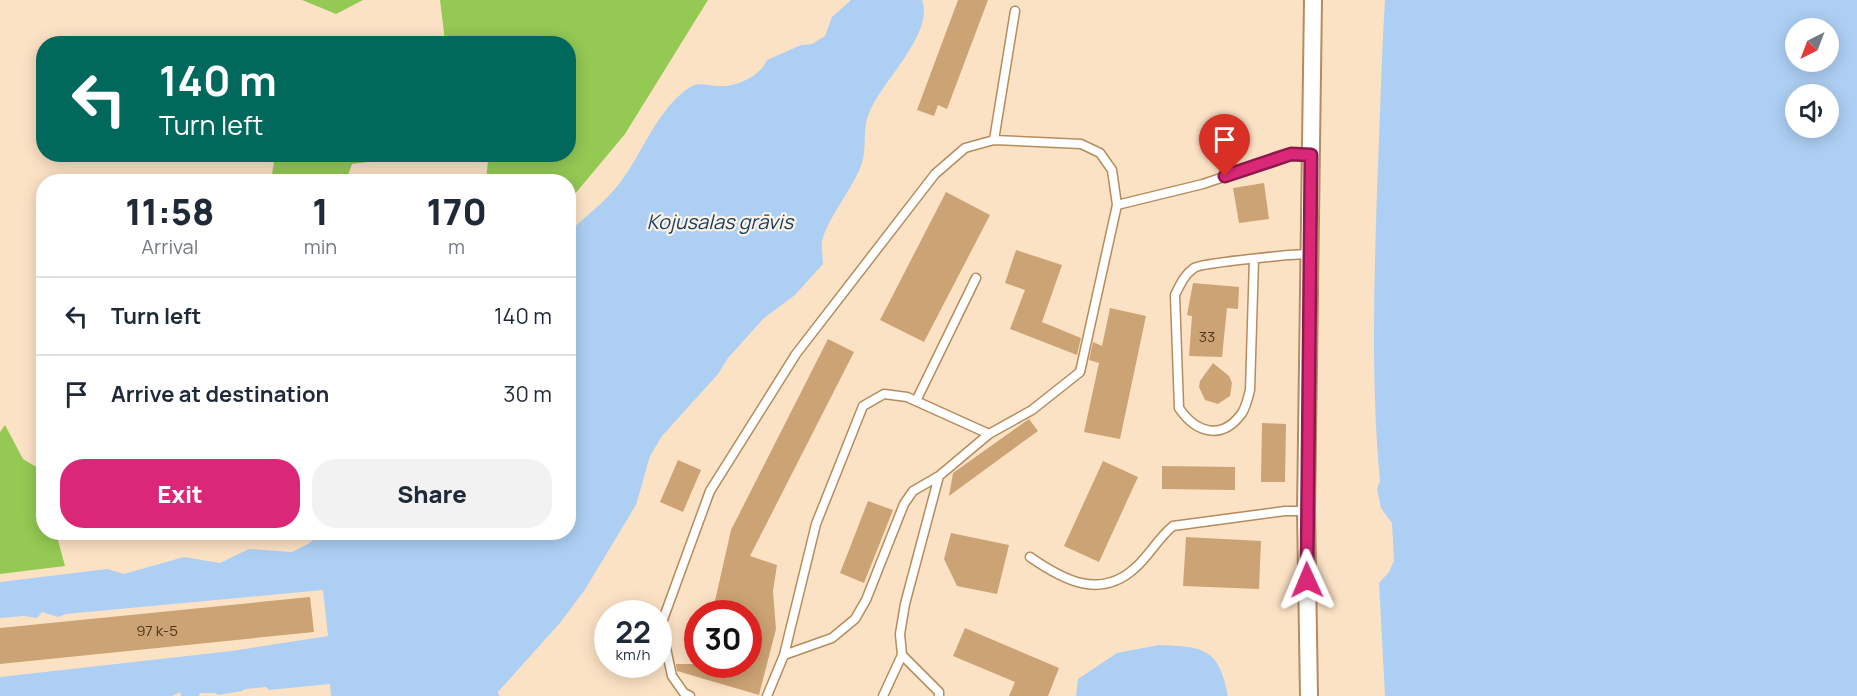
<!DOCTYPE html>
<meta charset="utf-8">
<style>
:root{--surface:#fff;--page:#f2f2f3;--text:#1f2937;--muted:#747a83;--line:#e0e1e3;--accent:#db2777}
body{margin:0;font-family:Manrope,sans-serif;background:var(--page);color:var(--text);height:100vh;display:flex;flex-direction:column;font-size:22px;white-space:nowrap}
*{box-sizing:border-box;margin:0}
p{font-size:20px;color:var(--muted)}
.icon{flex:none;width:33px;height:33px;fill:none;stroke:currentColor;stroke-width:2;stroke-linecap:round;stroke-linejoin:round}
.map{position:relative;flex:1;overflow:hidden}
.drawer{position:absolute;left:36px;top:174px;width:540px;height:366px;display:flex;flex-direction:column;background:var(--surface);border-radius:24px;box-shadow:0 3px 15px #0003}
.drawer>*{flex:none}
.hud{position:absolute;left:36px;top:36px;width:540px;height:126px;border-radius:24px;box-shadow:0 3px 15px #0003;background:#00695c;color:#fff;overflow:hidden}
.needle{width:39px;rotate:222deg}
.controls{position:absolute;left:1785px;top:18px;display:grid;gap:12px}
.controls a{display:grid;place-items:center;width:54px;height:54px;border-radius:50%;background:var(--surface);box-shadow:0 3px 15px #0003;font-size:30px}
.speed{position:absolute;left:594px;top:600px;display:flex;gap:12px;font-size:30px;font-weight:700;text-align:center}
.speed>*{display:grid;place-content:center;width:78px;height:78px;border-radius:50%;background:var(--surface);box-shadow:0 3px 15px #0003;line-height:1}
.speed small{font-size:15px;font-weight:400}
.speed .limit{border:9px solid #d22;background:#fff;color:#111}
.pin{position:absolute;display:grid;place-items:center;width:51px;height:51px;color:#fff;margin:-62px -26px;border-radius:50% 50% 50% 0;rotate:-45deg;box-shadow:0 0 6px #0007}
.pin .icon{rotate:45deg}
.me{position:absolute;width:66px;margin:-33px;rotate:359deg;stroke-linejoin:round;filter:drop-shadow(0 0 4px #0008)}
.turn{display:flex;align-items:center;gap:21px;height:126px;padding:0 24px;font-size:27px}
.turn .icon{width:78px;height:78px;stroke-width:2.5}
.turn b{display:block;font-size:42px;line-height:51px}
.eta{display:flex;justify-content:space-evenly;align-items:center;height:102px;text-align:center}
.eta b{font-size:36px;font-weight:800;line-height:42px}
.button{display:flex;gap:12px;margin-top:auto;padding:12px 24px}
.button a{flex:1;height:69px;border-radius:24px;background:var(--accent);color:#fff;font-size:24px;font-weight:800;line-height:69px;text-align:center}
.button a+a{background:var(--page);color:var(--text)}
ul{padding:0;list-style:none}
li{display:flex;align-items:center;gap:18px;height:78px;padding:0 24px;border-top:2px solid var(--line)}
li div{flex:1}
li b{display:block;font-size:22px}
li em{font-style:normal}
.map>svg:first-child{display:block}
.forest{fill:#94c954}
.water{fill:#adcff3;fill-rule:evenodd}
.building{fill:#cca374}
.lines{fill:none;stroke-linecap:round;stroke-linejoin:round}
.service-casing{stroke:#b48c5d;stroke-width:11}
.minor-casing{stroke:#b48c5d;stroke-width:20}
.service{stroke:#fff;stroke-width:8}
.minor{stroke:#fff;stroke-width:16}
.route-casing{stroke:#8e194d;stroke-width:15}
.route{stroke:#db2777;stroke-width:10}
.labels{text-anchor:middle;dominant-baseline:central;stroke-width:4.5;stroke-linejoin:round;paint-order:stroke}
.number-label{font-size:15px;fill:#4c361e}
.water-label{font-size:20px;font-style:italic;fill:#173c5f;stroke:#fbf2e8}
</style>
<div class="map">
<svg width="1857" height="696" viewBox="0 0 1857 696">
<rect width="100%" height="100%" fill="#fce2c5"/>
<path class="forest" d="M302,0h61l-27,14z
M440,0h268l-83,134 -56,67 -1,-19 -82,-1 2,-20 -7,-6 87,-1v-110l-132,-1 9,-2z
M275,155v-1l144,1 -67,9 -6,17h-75z
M5,425l18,34 20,12 1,61 12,1 9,33 -65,8v-142z"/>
<path class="water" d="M851,0h71c13,33 -41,82 -53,113 -7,16 -2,34 -7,50 -9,26 -34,54 -40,78 -1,7 1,16 1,23l-28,31 -31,23 -36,40 -10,16 -56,62 -12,20 -14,49 -52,86 -25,33 -61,68 1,4h-168l-1,-12 -61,6 -3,-3 -21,2 -3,2 -24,4 -3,-2h-15l-1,3h-18l-1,-4 -8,4h-172v-19l232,-26 96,-15 -5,-46 -257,24 -8,3 -16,-5 -5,6 -13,-2 -24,2v-36l107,-13 17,5 60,-17 36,6 29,-14 43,3 18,-9 9,-10 249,-1 1,-300c17,-16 36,-30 50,-48 24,-31 37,-74 71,-97 10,-6 21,0 32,-1 17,0 39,-11 45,-26l34,-15 11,-1 13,-8 7,-19z
M1385,0h472v696h-472l-6,-113 10,-11 5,-11 -2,-38 -11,-15 -4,-19 3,-8c-9,-97 -6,-193 -3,-290 3,-64 4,-127 8,-191zM1796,28h32v34h-32zM1796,94h32v34h-32z
M1159,645c44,2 60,2 69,51h-152l2,-17 39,-26z"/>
<path class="building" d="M958,0h30l-41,109 -9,-4 -4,11 -17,-6z
M1264,183l5,36 -30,4 -6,-35z
M946,192l44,23 -66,127 -44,-22z
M1016,250l46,15 -20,57 39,16 -4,17 -67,-26 15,-39 -20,-7z
M1193,283l46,4 -1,22 -11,-1 -5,49 -33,-1 3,-40 -5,-1z
M1110,308l36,8 -26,123 -36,-7 15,-69 -10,-3 4,-18 9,4z
M828,339l26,13 -104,204 27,9 -4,26 3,38 -17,66 -82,-24 -1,-7h72v-50h-36l19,-84z
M1213,363l16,13 3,7 -2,13 -12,8 -13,-4 -6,-13 1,-6z
M1029,419l9,12 -89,65 4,-23z
M1262,423l24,1 -1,58h-24z
M678,460l23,10 -18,42 -23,-10z
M1103,461l35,16 -39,85 -35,-16z
M1162,466l73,1v23l-73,-1z
M868,501l25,9 -29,73 -24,-10z
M951,533l58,12 -12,49 -40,-8 -13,-27z
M1186,537l75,4 -2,48 -76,-3z
M310,597l4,35 -314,32v-36z
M965,628l94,40 -11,28h-39l6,-14 -62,-26z"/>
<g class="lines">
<g class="service-casing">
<path id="service" d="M994,140l21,-129
M1254,259l-4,131c-2,8 -4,17 -8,23 -20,28 -46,20 -63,-5l-4,-113c5,-10 9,-20 19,-27 7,-5 100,-14 115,-14
M916,401l60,-123
M1030,557c33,23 70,43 105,11 14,-12 23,-30 38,-42l112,-15h21
M784,655l48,-17 23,-19 11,-19 38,-96 9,-13 26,-15
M690,696l-6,-3 -12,-17 -11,-51 49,-134 86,-137 139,-180 30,-26 29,-8 87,4 19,9 12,17 5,35
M767,696l17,-41 32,-131 47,-118 21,-12 23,3 82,37
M883,696l19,-41
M939,696v-4l-37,-37 -2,-21 5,-30 34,-128 50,-42 43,-24 48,-38 37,-167 86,-21 88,-30 20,1"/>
</g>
<g class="minor-casing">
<path id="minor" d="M1309,696l-3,-185 7,-511"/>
</g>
<use href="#service" class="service"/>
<use href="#minor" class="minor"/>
</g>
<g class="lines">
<g class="route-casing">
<path id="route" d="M1225,176l66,-22 20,1 -4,425"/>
</g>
<use href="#route" class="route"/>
</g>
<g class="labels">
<g class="number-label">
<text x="1207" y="336">33</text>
<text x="157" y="630">97 k-5</text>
</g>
<g class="water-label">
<text x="720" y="221">Kojusalas grāvis</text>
</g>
</g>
</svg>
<div class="controls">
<a><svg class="needle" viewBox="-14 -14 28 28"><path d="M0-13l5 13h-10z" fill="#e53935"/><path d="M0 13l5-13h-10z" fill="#747a83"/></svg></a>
<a><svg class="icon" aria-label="sound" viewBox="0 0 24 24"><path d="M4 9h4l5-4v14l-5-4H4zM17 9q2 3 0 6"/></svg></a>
</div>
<div class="speed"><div>22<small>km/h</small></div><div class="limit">30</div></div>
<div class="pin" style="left:1225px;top:176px;background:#d93025"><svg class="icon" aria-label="arrive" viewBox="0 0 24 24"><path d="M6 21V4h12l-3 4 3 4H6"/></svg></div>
<svg class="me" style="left:1307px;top:580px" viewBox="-20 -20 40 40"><path d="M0-17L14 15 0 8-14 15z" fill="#db2777" stroke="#fff" stroke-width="4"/></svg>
<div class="hud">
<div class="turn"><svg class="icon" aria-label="left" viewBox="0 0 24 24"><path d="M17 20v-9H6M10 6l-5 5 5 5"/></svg><div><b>140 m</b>Turn left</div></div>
</div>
<section class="drawer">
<div class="eta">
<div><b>11:58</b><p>Arrival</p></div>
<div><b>1</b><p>min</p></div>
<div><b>170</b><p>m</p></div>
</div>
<ul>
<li><svg class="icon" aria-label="left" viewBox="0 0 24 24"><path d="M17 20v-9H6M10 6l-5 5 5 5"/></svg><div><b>Turn left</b></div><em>140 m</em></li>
<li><svg class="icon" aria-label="arrive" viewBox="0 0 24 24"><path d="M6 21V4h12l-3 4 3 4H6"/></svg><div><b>Arrive at destination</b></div><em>30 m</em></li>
</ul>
<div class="button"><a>Exit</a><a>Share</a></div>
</section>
</div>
